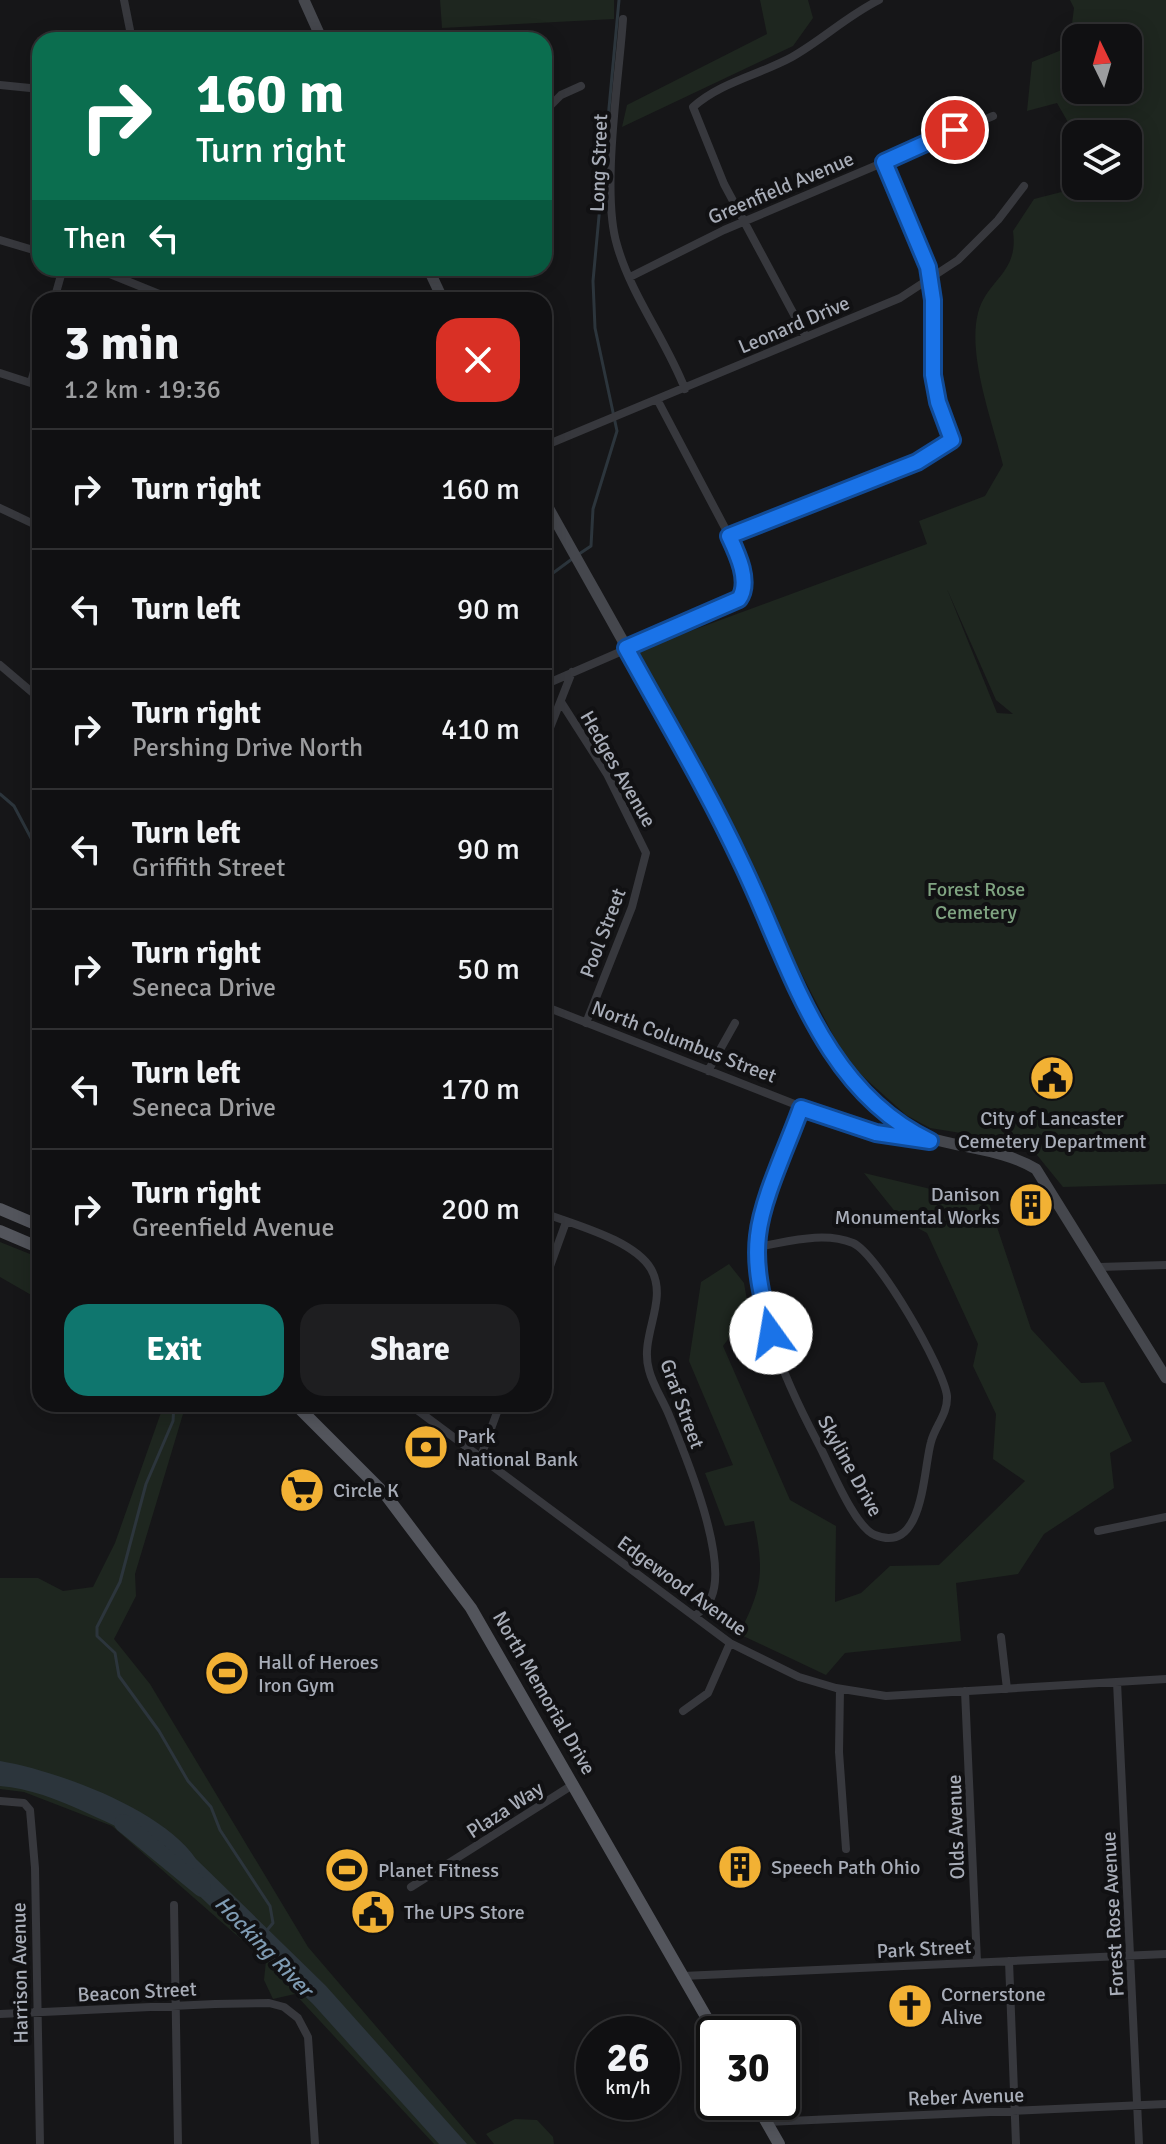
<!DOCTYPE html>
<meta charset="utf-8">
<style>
:root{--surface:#101012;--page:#1e1e20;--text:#f1f3f6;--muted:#9c9d9f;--line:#303032;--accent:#0f766e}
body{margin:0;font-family:Signika,sans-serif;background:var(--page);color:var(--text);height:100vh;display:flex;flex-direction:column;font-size:30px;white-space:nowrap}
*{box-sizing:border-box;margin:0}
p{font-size:26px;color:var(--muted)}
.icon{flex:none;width:44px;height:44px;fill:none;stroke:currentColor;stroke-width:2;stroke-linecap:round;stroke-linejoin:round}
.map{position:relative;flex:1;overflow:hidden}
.sheet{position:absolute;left:32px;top:292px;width:520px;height:1120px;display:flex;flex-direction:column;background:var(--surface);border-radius:24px;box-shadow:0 4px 20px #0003,0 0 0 2px var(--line)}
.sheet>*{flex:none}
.banner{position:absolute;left:32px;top:32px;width:520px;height:244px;border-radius:24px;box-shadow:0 4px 20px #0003,0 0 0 2px var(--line);background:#0b6e4f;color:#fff;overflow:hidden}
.needle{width:52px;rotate:355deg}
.buttons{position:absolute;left:1062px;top:24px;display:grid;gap:16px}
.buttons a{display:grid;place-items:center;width:80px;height:80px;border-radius:16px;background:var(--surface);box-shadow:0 4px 20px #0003,0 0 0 2px var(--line);font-size:40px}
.speed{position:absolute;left:576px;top:2016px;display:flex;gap:16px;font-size:40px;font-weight:700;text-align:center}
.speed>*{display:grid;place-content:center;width:104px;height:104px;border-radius:50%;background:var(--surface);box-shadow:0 4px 20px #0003,0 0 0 2px var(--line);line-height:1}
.speed small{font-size:20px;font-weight:400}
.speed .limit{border:4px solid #111;border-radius:12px;background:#fff;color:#111}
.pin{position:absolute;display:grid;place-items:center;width:68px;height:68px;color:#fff;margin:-34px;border:4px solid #fff;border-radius:50%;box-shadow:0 2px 8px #0007}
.me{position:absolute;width:88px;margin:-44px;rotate:347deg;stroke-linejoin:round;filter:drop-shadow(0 0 6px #0008)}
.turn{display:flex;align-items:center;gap:28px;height:168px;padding:0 32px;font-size:36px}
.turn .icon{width:104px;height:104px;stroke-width:2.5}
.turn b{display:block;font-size:56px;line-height:68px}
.then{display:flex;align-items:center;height:76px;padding:0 32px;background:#0003;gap:16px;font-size:30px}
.round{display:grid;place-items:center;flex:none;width:84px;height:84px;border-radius:24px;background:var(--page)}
.head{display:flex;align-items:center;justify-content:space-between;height:136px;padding:0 32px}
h1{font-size:48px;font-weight:800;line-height:60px}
.primary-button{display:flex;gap:16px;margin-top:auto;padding:16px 32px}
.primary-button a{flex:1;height:92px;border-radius:24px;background:var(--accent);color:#fff;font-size:32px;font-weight:800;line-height:92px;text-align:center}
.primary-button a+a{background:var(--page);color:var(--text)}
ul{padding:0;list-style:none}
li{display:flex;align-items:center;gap:24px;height:120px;padding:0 32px;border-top:2px solid var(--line)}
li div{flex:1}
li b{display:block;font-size:30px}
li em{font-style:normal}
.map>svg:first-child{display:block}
.green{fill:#1e261f;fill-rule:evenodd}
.water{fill:#2c353c}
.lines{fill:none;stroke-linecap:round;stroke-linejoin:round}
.stream{stroke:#2c353c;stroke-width:3}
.river{stroke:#2c353c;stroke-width:18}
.street{stroke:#37383d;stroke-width:8}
.secondary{stroke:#45474d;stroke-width:11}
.primary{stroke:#53555c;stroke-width:12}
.route-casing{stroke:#114b97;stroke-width:20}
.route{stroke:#1a73e8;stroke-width:14}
.labels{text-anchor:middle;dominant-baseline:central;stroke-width:8;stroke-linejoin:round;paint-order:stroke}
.street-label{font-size:20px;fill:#a8adb8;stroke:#111113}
.park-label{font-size:20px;fill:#7fa381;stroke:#111113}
.poi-label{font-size:20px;fill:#a8adb8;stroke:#111113;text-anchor:start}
.water-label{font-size:22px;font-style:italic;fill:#7f9bb3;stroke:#111113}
</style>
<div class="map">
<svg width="1166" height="2144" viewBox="0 0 1166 2144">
<rect width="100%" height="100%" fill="#161618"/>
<path class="green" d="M440,0h174v19l-172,9z
M760,0h48l5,18 -20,28 -171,81 5,-22 140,-71z
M1070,0h96v1184l-103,3 -35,-43 -98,-16 -24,-13 -59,-53 -66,-128 -32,-75 -113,-208 291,-107 -8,-23 66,-25 18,-31c-10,-42 -36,-109 -25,-152 9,-34 41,-39 35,-82l21,-32 51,-13h43v-52l-52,2 -19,-33 -30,8 5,-49 37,-15 5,-39zM1076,38h52v52h-52zM947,589l49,111 17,14 -16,-1z
M864,1173l125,30 42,126 50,54 23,-1 28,59 -22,12 4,35 -70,46 -26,40 -62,9 5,58 -116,12 -19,22 -87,-41c24,-47 25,-62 15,-113l-29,5 -20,-53 28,-8 -44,-104 12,-79 28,-18 15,19 5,29 -26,34 67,154 46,26 -1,76 26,-9 29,-27 49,-1 86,-84 -32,-22 3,-45 -23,-48 5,-22 -51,-111 -26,-14z
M0,1242l40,16v42l-40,-23z
M164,1404h22l-51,170 1,22 -22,43 36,45 158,263 169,197h-43l-139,-150 -22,5 -9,-19 2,-19 -154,-135 -88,-34 -24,-3v-211h38l25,13 30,-4 22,-44z
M515,2119l22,1 16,17 1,7h-60l-8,-10z"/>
<path class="water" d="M0,1761c58,10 162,48 196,98l130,127 141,158h-28l-126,-140 -126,-120c-5,-16 -15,-23 -22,-38 -55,-17 -106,-55 -165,-60z"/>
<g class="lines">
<path class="stream" d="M579,554l12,-8 2,-37 24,-78 -22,-103 -2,-47 26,-281
M544,587l5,-11 23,-17
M0,794l14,12 26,49
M174,1404l-1,17 -27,63 -26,98 -23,45v9l18,17 4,23 40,55 29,50 23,26 9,23 50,76 3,17 -5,6"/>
<path class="river" d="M123,1823l79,65"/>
<path class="street" d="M124,0l8,40
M623,19c-4,59 -22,173 -6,226 14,50 49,95 68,144
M0,85l40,4
M544,112l17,-17 20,-9
M0,240l40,12
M95,268l79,32
M630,277l94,-47 269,-114
M54,300l9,-32
M806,337l-82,-153 -31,-77c28,-25 66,-32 99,-50 30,-17 55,-41 87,-57
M0,373l40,13
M31,382l9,-32
M544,446l356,-148 58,-38 40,-40 26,-34
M0,508l40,19
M729,536l188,-74 35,-22 -14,-38 -5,-27v-75l-5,-33 -44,-105
M0,665l40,34
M544,685l184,-80 16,-12 -3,-27 -8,-23 -75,-142
M561,702l46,72 39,79 -14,54 -46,116
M544,743l28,-71
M544,1006l291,114 41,13 50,7
M708,1071l27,-48
M544,1213c31,12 90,27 107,56 18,32 -12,67 -2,101 4,16 14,30 20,45 16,39 60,144 42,183 -3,7 -10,13 -16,18
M757,1247c31,-5 66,-16 96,-4 25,11 91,126 94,153 1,18 -12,30 -16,46 -8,28 -7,113 -56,93 -21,-8 -45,-70 -57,-92 -35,-66 -69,-142 -58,-219l41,-116
M1099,1267l67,-2
M544,1283l22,-61
M409,1404l321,239 69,34 37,11 50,8 280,-17
M480,1459l20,-55
M1098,1531l68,-14
M1001,1637l6,52
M1117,1682l22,462
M840,1689l-1,63 7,97
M965,1691l12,271
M683,1711l25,-18 22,-50
M0,1801l24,2 6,7 5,58 5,276
M411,1887l163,-103
M174,1905l4,239
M1009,1961l7,183
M683,1976l483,-22
M0,2014l215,-10 54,-1 15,4 14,11 10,19 7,107
M767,2122l399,-18"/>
<path class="secondary" d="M304,0l18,40
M428,268l15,32
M544,500c55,99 112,198 165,298 56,104 85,242 180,319 43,35 101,24 147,52l130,209"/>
<path class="primary" d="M0,1209l40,17
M0,1231l40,17
M295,1404l90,90 86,114 245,426
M755,2102l24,42"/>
</g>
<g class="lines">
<g class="route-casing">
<path id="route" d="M771,1333c-8,-32 -17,-64 -13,-97 4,-38 30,-91 43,-128l75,25 54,8c-110,-52 -140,-178 -189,-279 -34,-73 -76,-143 -115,-214l113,-49c12,-17 -2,-46 -10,-63l188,-74 35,-22 -14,-38 -5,-27v-75l-5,-33 -44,-105 71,-32"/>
</g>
<use href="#route" class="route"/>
</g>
<defs>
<g id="civic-disc" transform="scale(2.3)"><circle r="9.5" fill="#f2b134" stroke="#111113"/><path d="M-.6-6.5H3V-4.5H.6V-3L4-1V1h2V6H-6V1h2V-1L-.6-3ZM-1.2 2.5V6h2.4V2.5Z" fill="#111"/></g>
<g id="building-disc" transform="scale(2.3)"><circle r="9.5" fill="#f2b134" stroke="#111113"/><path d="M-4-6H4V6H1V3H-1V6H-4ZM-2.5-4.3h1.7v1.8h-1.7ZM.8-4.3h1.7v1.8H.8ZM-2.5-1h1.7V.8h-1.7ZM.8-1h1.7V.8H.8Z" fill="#111"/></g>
<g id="bank-disc" transform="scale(2.3)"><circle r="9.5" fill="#f2b134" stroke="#111113"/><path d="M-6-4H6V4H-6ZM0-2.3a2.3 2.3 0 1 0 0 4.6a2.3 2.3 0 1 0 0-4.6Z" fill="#111"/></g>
<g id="supermarket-disc" transform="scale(2.3)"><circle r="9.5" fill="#f2b134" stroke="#111113"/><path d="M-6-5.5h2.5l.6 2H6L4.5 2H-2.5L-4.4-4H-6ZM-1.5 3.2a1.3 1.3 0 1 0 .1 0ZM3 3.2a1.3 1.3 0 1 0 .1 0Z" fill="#111"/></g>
<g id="stadium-disc" transform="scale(2.3)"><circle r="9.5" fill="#f2b134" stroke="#111113"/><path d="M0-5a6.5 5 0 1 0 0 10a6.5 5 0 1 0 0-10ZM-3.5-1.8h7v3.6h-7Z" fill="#111"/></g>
<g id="church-disc" transform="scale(2.3)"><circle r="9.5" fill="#f2b134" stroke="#111113"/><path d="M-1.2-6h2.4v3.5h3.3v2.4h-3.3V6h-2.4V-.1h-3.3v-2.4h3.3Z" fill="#111"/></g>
</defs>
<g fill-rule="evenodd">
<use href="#civic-disc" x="1052" y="1078"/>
<use href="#building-disc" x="1031" y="1205"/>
<use href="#bank-disc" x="426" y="1447"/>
<use href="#supermarket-disc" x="302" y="1490"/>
<use href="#stadium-disc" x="227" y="1673"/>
<use href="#building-disc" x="740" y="1867"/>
<use href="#stadium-disc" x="347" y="1870"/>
<use href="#civic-disc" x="373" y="1912"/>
<use href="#church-disc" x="910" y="2006"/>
</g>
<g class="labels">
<g class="street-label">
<text transform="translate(599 163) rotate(-88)">Long Street</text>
<text transform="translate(781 188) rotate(-23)">Greenfield Avenue</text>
<text transform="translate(794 325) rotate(-23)">Leonard Drive</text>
<text transform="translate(618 769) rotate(60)">Hedges Avenue</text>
<text transform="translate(603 933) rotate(-69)">Pool Street</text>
<text transform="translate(684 1042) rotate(21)">North Columbus Street</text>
<text transform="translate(682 1404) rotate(70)">Graf Street</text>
<text transform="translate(850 1466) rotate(61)">Skyline Drive</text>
<text transform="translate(682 1586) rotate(36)">Edgewood Avenue</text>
<text transform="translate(544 1693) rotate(60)">North Memorial Drive</text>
<text transform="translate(505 1810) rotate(-33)">Plaza Way</text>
<text transform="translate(956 1827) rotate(-92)">Olds Avenue</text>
<text transform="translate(1113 1914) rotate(-93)">Forest Rose Avenue</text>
<text transform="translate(924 1949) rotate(-3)">Park Street</text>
<text transform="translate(20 1973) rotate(-91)">Harrison Avenue</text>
<text transform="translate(137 1992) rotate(-3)">Beacon Street</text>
<text transform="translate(966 2097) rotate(-2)">Reber Avenue</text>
</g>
<g class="park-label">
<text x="976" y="889">Forest Rose<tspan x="976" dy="23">Cemetery</tspan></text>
</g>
<g class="poi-label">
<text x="1052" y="1118" text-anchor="middle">City of Lancaster<tspan x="1052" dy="23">Cemetery Department</tspan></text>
<text x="1000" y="1194" text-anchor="end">Danison<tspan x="1000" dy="23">Monumental Works</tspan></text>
<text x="457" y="1436">Park<tspan x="457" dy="23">National Bank</tspan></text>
<text x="333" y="1490">Circle K</text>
<text x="258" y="1662">Hall of Heroes<tspan x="258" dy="23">Iron Gym</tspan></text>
<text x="771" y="1867">Speech Path Ohio</text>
<text x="378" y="1870">Planet Fitness</text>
<text x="404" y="1912">The UPS Store</text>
<text x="941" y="1994">Cornerstone<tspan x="941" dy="23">Alive</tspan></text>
</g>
<g class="water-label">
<text transform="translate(264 1946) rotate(46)">Hocking River</text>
</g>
</g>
</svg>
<div class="buttons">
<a><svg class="needle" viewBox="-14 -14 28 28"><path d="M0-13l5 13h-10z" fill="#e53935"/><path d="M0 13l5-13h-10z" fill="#9c9d9f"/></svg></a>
<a><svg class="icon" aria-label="layers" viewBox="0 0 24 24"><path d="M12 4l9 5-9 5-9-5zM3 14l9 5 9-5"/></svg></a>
</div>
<div class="speed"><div>26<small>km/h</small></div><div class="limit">30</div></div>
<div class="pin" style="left:955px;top:130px;background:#d93025"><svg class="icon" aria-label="arrive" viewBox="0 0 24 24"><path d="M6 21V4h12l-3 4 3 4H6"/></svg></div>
<svg class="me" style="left:771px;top:1333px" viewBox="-20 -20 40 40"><circle r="19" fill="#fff"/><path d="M0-13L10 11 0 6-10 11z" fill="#1a73e8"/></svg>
<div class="banner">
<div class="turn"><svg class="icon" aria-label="right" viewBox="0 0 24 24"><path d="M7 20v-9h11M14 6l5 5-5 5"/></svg><div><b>160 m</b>Turn right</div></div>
<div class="then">Then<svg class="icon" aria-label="left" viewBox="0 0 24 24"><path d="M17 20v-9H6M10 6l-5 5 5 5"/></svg></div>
</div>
<section class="sheet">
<div class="head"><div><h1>3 min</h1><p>1.2 km · 19:36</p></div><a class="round" style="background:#d93025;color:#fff"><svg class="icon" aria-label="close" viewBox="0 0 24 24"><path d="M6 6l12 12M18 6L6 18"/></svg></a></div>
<ul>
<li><svg class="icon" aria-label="right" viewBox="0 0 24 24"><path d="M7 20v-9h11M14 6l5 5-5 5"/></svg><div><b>Turn right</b></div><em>160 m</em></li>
<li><svg class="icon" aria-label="left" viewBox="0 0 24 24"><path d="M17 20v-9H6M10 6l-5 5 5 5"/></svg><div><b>Turn left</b></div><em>90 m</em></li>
<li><svg class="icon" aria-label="right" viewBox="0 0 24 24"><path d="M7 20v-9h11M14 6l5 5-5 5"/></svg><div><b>Turn right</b><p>Pershing Drive North</p></div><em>410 m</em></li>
<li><svg class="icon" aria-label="left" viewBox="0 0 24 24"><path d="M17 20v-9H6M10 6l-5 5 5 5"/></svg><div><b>Turn left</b><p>Griffith Street</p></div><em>90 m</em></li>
<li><svg class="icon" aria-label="right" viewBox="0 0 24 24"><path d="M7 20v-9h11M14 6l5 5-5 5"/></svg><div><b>Turn right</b><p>Seneca Drive</p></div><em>50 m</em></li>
<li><svg class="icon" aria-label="left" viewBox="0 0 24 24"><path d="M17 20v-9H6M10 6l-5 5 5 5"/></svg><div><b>Turn left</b><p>Seneca Drive</p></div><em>170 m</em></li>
<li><svg class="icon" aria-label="right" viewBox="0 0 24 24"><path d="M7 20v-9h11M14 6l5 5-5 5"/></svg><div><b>Turn right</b><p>Greenfield Avenue</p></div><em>200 m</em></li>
</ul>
<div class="primary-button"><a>Exit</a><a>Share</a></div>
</section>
</div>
